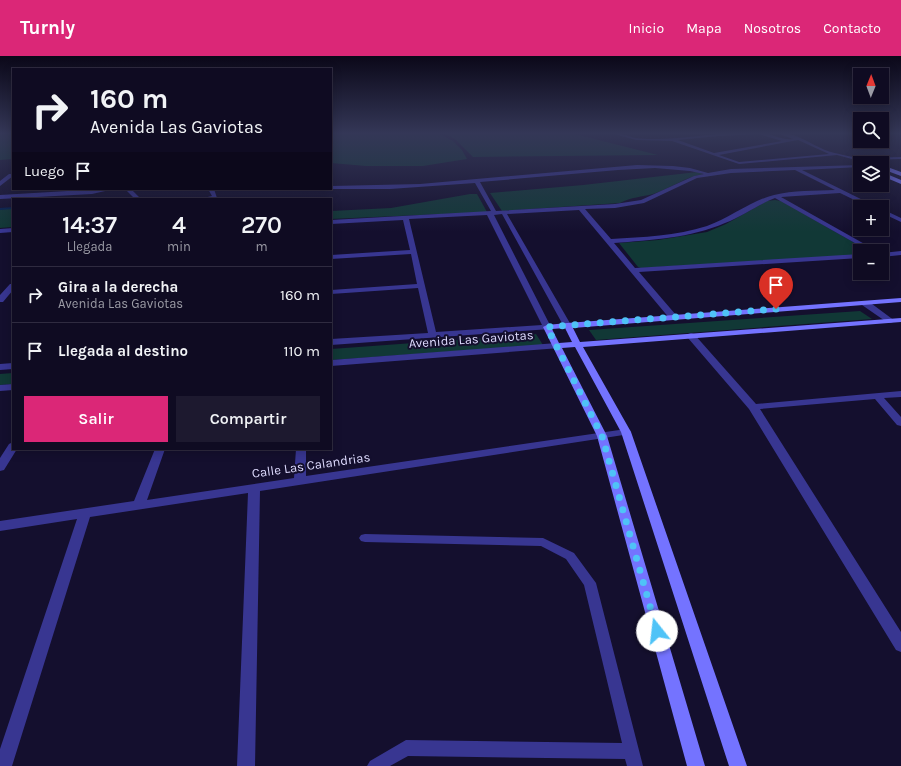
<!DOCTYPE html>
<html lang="es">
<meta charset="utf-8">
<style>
:root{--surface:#0f0b22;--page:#1d192f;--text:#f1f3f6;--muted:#9b9ba5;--line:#2f2b40;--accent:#db2777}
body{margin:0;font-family:Karla,sans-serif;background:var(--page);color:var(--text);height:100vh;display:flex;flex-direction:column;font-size:15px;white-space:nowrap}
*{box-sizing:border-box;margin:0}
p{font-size:13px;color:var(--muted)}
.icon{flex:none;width:22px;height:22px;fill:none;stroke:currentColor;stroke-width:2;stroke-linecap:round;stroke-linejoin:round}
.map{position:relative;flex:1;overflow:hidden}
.sheet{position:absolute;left:12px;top:142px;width:320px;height:252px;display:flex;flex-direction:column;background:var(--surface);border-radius:0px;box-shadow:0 2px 10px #0003,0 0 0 1px var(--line)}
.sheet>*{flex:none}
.top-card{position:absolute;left:12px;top:12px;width:320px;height:122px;border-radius:0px;box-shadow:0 2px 10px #0003,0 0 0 1px var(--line);background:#0f0b22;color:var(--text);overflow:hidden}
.needle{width:26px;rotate:1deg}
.buttons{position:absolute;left:853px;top:12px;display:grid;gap:8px}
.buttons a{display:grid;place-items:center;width:36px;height:36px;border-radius:0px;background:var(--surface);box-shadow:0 2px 10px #0003,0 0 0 1px var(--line);font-size:20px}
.pin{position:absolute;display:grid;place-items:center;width:34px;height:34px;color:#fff;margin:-41px -17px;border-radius:50% 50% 50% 0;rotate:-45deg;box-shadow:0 0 4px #0007}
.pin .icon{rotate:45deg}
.me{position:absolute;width:44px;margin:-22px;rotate:344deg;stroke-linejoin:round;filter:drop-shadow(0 0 3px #0008)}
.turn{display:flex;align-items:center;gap:14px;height:84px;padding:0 12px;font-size:18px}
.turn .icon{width:52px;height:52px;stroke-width:2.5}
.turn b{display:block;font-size:28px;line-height:34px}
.then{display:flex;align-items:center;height:38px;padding:0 12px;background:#0003;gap:8px;font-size:15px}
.eta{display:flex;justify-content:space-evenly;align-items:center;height:68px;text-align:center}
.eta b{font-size:24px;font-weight:600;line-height:28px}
.primary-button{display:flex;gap:8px;margin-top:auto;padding:8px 12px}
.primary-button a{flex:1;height:46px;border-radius:0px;background:var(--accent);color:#fff;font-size:16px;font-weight:600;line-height:46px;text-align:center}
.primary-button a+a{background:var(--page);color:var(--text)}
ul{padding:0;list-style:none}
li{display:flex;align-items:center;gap:12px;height:56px;padding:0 12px;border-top:1px solid var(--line)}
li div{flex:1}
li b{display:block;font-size:15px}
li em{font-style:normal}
header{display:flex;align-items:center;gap:24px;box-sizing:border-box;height:56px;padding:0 20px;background:var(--accent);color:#fff}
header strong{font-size:19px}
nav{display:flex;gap:22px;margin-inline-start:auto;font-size:14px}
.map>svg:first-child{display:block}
.green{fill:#113836}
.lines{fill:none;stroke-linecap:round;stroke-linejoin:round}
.stream{fill:#052250;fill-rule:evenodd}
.lane{fill:#383691;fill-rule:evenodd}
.street{fill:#383691;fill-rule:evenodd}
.secondary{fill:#7473ff;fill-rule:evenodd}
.route{stroke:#4fc3f7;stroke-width:7;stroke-dasharray:0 12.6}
.labels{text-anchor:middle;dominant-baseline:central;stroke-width:4;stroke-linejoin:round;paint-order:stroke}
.street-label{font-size:13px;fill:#dfdcff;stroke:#140f2e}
</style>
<header>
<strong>Turnly</strong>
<nav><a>Inicio</a><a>Mapa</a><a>Nosotros</a><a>Contacto</a></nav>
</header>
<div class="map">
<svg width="901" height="710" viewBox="0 0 901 710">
<rect width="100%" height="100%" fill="#140f2e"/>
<path class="green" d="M0,77h13v26l-13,1z
M331,77h106l16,8 9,9 5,9 -44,7h-57l-35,-3z
M443,77h128l87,22 -185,2 -18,-18z
M697,116l6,2c-18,3 -32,14 -50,20 -11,3 -22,3 -33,9l-118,8 -12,-18 93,-8z
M470,138h7l10,18 -156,7v-8l60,-3z
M775,144l6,1 88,50h-9v4l-219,13 -3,-1 -19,-24 39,-3 49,-8 19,-8 41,-23z
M13,152v19l-13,1v-19z
M860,255l12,8 -276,21 -7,-10z
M536,278l7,11 -212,15v-11z
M13,317v11l-13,1v-11z"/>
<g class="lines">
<path class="stream" d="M13,151v2l-13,1v-2z"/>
<path class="lane" d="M611,77c8,-1 16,3 24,5 8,1 16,1 24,1 34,-1 67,-8 101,-6 12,0 22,8 33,6l-16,-6c17,-2 33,11 48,17 11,4 25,6 37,9l2,-1 37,-1v2l-35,1 8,3h-7l-30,-8 -98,9 -67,-23 -36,-1zM759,78l23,7 -68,12 -36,-13 40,-4zM798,84l31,14 -90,8 -20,-7z
M365,478l178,4 31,15 22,30 47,183h-16l-2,-7 -217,-3 -18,10h-23l3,-5 36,-21 216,3 -38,-158 -18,-26 -25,-13 -176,-4 -4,-1 -2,-3 2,-3z"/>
<path class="street" d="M637,109l36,1 17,2 18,5 23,-4 129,-4v2l-58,3 75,37h-8l-29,-14 -59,4 96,54h-8l-94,-53c-18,7 -32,18 -50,25 -35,15 -73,17 -111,20l21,25 225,-14v4l-221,14 37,43v4h-6l-91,-109 -72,4 64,111 -4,2 -4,-2 -61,-111 -8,1 57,112 -1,2 -219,16v-6l97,-6 -10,-45 -87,6v-4l86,-6 -6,-30 -80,5v-4l79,-5 -7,-30 -72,4v-4l160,-9 -16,-28 -85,6h-61h2v-3l89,-2zM655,112l35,3 14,3 -10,2 -53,24 -26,4 -119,7 -16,-29 138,-12zM795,114l40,20c-20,1 -42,0 -61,5 -22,5 -44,23 -67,31 -31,10 -64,11 -96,13l-26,-30 30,-1 29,-5 53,-25 34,-5zM487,159l55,110 -106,7 -27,-113z
M9,118h4v2l-13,10v-5z
M101,133h13l-22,5 -92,5v-4z
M125,133h6l10,10h-6z
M208,133h6l3,9 -18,1 13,-3z
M882,153l19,9v4l-19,-9z
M13,172v4l-13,1v-4z
M901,195v4l-19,2v-4z
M10,228h3v6l-10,12h-3v-7z
M862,245h6l27,20 -4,2h-3l-26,-18z
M691,277l3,1 62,70 145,-13v6l-17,1 17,19v9l-4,-1 -22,-26 -115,10 141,223v20l-5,-2 -147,-241 -61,-71v-4z
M557,287l4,3 -1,2 -229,18v-6z
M13,307v6l-13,1v-6z
M13,328v6l-13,1v-6z
M626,373l4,1 1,2 -1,2 -370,57 -5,275h-18l11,-273 -158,24 -78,249h-12v-17l77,-230 -77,12v-10l134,-20 21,-52h10l-18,51 147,-22 2,-29h10v27z
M13,386v7h4l-13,21 -4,1v-13l9,-14z"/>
<path class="secondary" d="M882,109l19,7v4l-19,-7z
M882,116l19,8v4l-19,-8z
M901,242v4l-328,26 7,14 321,-24v4l-318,25 48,85 116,334h-18l-108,-334 -46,-85 -13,1 45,88 98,330h-18l-90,-330 -54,-109 4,-2 20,-2zM565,272l7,14 -13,1 -7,-14z"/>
</g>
<linearGradient id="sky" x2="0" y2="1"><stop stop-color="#0b0819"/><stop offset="0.44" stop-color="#343757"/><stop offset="1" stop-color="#343757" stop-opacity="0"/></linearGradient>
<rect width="901" height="176" fill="url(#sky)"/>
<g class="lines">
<path class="route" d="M657,575l-55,-195 -55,-109 229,-18"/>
</g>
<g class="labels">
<g class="street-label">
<text transform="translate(471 283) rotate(-4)">Avenida Las Gaviotas</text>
<text transform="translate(311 409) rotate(-8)">Calle Las Calandrias</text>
</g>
</g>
</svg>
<div class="buttons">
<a><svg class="needle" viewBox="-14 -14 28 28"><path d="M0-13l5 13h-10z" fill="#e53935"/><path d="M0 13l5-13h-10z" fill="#9b9ba5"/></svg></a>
<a><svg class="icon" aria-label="search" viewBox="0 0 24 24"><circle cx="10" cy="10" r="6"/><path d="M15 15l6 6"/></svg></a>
<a><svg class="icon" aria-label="layers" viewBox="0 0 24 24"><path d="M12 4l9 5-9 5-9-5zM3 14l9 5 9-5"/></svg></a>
<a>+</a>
<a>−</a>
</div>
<div class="pin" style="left:776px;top:253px;background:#d93025"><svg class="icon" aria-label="arrive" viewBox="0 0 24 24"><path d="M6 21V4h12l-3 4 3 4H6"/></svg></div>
<svg class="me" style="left:657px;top:575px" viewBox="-20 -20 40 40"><circle r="19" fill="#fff"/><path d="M0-13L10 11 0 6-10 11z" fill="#4fc3f7"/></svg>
<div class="top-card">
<div class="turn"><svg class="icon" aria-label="right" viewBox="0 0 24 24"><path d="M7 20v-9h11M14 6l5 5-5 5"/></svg><div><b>160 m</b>Avenida Las Gaviotas</div></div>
<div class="then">Luego<svg class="icon" aria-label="arrive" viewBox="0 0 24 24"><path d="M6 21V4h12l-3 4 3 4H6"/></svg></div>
</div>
<section class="sheet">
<div class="eta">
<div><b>14:37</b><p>Llegada</p></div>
<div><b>4</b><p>min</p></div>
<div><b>270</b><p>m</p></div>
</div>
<ul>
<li><svg class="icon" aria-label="right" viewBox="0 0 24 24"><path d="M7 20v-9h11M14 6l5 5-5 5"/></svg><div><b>Gira a la derecha</b><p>Avenida Las Gaviotas</p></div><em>160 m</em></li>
<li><svg class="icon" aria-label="arrive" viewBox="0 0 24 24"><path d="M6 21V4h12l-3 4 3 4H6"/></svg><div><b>Llegada al destino</b></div><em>110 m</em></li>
</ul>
<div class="primary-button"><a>Salir</a><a>Compartir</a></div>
</section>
</div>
